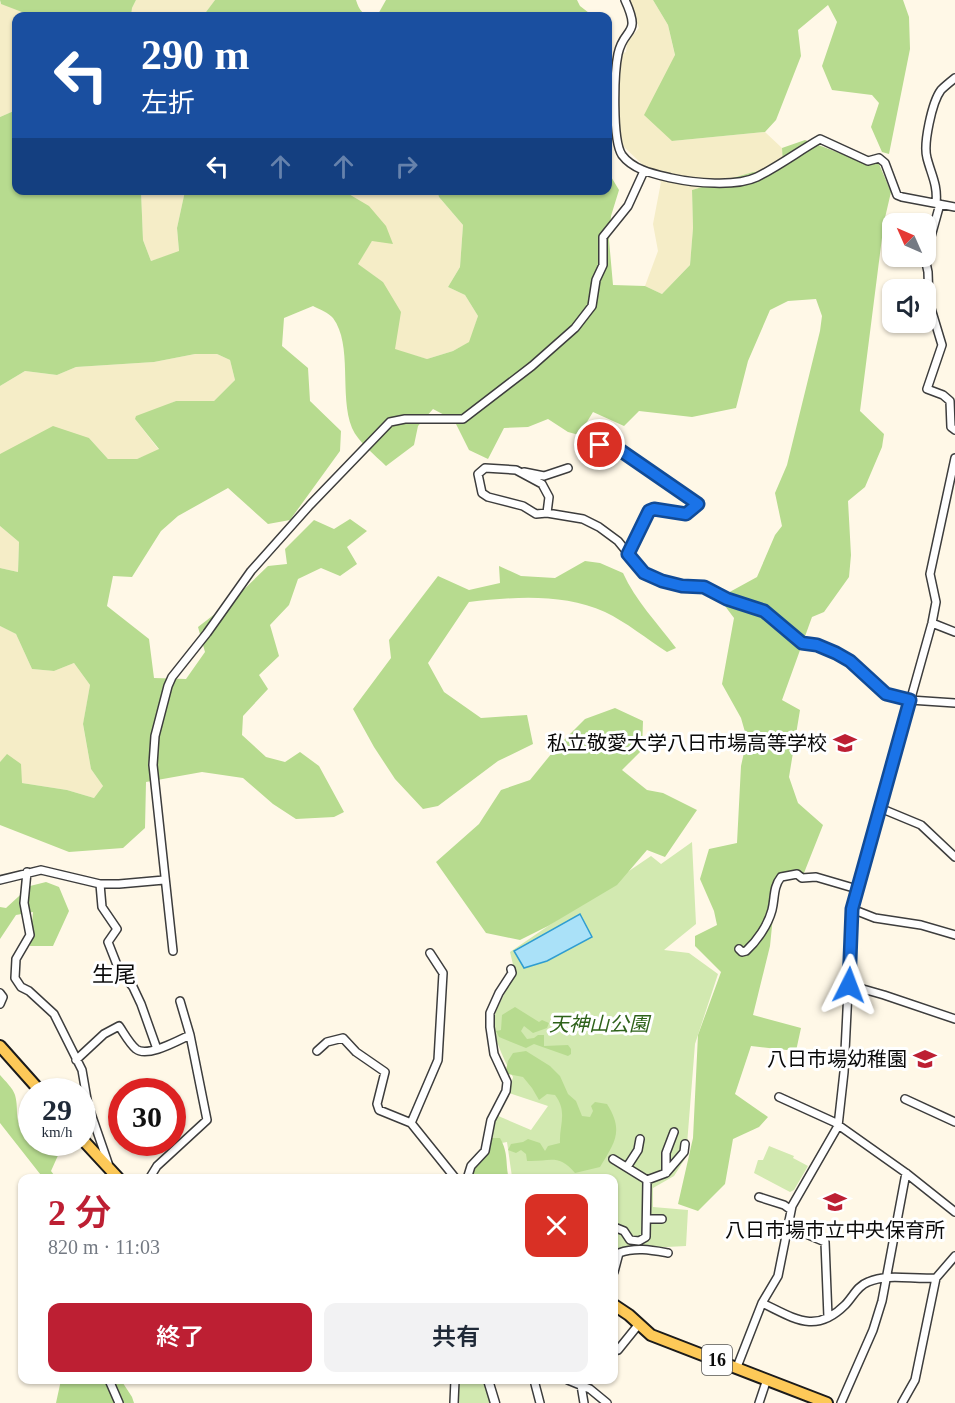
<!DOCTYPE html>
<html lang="ja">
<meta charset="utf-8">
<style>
:root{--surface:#fff;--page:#f2f2f3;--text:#1f2937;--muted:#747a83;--accent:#bd1f33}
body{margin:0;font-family:"Times New Roman","Noto Sans JP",serif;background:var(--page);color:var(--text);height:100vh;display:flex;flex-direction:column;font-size:22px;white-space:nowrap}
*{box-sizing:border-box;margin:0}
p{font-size:20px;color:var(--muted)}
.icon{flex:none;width:33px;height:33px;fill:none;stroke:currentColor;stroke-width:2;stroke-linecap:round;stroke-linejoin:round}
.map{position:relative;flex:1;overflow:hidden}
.sheet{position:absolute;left:18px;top:1174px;width:600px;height:210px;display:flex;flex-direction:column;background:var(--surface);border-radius:12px;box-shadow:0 2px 4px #0004}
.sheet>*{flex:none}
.guide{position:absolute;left:12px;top:12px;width:600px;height:183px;border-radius:12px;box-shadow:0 2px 4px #0004;background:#1a4fa0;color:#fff;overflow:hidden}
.needle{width:39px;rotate:315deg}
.tools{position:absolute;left:882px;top:213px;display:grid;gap:12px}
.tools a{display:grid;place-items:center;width:54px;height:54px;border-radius:12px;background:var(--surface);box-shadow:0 2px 4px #0004;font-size:30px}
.speed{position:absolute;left:18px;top:1078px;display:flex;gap:12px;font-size:30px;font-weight:700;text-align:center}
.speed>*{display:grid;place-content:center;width:78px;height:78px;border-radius:50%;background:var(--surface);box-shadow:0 2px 4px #0004;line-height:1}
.speed small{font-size:15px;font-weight:400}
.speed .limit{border:9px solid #d22;background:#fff;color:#111}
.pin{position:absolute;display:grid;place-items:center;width:51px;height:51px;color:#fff;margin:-26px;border:3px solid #fff;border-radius:50%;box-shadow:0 2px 6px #0007}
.me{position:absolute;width:66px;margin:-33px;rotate:3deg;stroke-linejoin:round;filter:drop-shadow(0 0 4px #0008)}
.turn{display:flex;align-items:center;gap:21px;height:126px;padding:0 30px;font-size:27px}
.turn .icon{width:78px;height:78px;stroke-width:2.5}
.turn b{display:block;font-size:42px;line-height:51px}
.lanes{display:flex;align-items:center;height:57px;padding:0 30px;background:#0003;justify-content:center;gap:30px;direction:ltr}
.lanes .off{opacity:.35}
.round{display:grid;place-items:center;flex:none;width:63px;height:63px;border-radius:12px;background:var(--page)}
.headline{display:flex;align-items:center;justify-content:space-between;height:102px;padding:0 30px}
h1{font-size:36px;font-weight:600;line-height:45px;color:var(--accent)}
.button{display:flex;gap:12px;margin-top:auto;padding:12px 30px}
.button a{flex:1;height:69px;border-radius:12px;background:var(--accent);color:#fff;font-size:24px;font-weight:600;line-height:69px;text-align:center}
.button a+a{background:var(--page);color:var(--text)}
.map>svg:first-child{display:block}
.farmland{fill:#f5edc7}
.green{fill:#d2e9b0}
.forest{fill:#b7db8f}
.water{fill:#aae1f8;stroke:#2f9dd1;stroke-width:1.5}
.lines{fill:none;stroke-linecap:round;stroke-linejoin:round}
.minor-casing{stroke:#3d3d3d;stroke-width:10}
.tertiary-casing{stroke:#3d3d3d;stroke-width:11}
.primary-casing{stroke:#1b1b1b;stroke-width:14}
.minor{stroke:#fff;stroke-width:7}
.tertiary{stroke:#fff;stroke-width:8}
.primary{stroke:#fdc958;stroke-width:10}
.route-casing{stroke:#114b97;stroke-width:15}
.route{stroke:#1a73e8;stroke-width:10}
.labels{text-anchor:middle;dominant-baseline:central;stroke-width:6;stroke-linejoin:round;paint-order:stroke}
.shield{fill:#fff;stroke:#545454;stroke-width:1.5}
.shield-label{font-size:18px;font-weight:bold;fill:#0a0a0a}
.poi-label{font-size:20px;fill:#0a0a0a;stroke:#fff;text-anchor:end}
.park-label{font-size:20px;font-style:italic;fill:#2e621a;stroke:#fff}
.quarter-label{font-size:22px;fill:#0a0a0a;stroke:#fff}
</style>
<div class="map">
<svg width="955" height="1403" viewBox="0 0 955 1403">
<rect width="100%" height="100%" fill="#fff8e7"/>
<path class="farmland" d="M136,0h79l-12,16h-72l1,-8z
M629,0h24l15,25 7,31 -3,85 93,-9 17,16 1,17 -7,6 -23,1 -61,18 1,38 -3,37 -28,29 -17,-8 13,-35 -5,-27 8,-42 -37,-35 -16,-9v-58l5,1 -1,-23 14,-6 1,-10 12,-14z
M0,2l1,2 66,12h-51v94l-16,7z
M141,191h44l-8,37 2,24 -28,9 -8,-21z
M273,191h164l2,6 24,28 -3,42 -12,20 17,8 13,21 -8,26 -17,9 -26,8 -32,-9 -12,-68 -26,-18 15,-23 -25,-48 -55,1z
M195,354h22l13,6 5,20 -21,21h-38l-41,18 24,31 -22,9h-29l-19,-21 -89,16v-68l25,-15 32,4 19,-8 78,-5z
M0,526l19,16 -1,30 -18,-4z
M0,626l16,8 16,35 22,2 20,-8 16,22 -7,40 8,44 12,17 -9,12 -27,-8 -45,-7 -15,-28 -7,7z"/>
<path class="green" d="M692,842l4,82 -32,26 25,3 29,21 -23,70 -9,113 -12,19 -21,12v19l35,3 -2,36 -58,3 -14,3v-73h-99l-3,-2 -5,-35 -16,3 5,-30 35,15 17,-24 -39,-13 4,-16c-6,-11 -23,-46 -20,-57 5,-16 15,-32 22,-47l-5,-21 141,-96 10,8z
M769,1146l25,10 -1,2 15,8 -14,24 -4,2 -36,-19 4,-13h5z
M458,1380h26l7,23h-34z"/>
<path class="forest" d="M0,0h136l-4,8 -1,8h-64l-4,-2 -41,-2 -21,-8z
M215,0h141c3,10 7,16 18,16h-171z
M386,0h191l3,6 13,10h-216z
M653,0h250l6,17 1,32 -21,105 -7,-2 -11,-25 8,-24 -7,-8 -40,-5 -10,-24 15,-44 -9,-17 -30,25 3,26 -25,64 -11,12 -93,9 -28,-26 31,-60 -7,-30z
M16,110v80l125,1 2,49 8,21 28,-10 -2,-23 8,-37 88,-1 19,4 55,-1 22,13 17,20 7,18 -21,-3 -14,23 25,18 18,30 -6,37 32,10 26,-8 16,-9 9,-26 -13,-21 -17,-8 12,-20 3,-42 -24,-28 -2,-6 171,-1v-33l2,18 9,15 -8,26 -2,24 4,45 32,1 17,8 28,-29 3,-37 -1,-38 61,-18 23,-1 7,-6 -1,-17 23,-8 53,20 21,4 12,28 -7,30 -24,189 24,23 -2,13 -17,40 -17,14 3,54 -2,22 -25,35 -12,5 -30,83 18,10 -11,67 9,26 25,22 -21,53 -25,-2 -7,70 -17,69 48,13 -5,23 -45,-5 -16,48 33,23 -9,10 -26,12 -8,45 -27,27 -20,-7 15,-66 5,-103 23,-63 -26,-26v-10l22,-11 -3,-14 -14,-32 9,-30 28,-6 4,-77 6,-27 -6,-21 -19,-34 12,-66 -9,-12 1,-12 31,-17 18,-42 7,-9 -7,-33 12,-28 33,-134 2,-15 -6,-17 -28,2 -18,9 -22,51 -12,47 -44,9 -53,-6 -15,15 -31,-14 -14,23 -11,-3 -20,-13 -20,8 -24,1 -16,31 -19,-9 -15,-30 -21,-11 -15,17 -4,19 -28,21c-11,-11 -28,-24 -34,-38 -13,-33 1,-83 -19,-110 -4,-5 -14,-9 -20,-12l-29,12 -2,28 26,22 2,33 31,30 -1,20 -50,69 -22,4 -40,-36 -50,28 -17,15 -29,46 -19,-1 -6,30 42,33 5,39 32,1 19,-27 -7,-25 35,-27 35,-34 19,-2 -2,-15 29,-29 20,9 16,-10 17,12 -20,16 10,17 -17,12 -19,-8 -23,11 -9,26 -19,20 9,31 -20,19 9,14 -25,27 -1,19 24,22 19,5 15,-10 19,14 25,46 -10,5 -38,2 -23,-15 -30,-26 -41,-6 -56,10 -1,46 -22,20 -54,4 -69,-27v-63l7,-8 14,10 1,19 45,7 27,8 9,-12 -12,-17 -8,-45 7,-39 -16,-22 -20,8 -22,-2 -16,-35 -16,-8v-58l18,4 1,-30 -19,-16v-72l53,-28 36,12 19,21h29l22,-10 -24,-30 1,-3 40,-15h38l21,-21 -5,-20 -13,-6h-22l-41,8 -78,5 -19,8 -32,-4 -25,15v-269z
M585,561l15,2 23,10c12,27 35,51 53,75l-9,4c-20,-13 -41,-30 -62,-40 -42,-19 -92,-15 -136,-10l-41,61 16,29 37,26 46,-3 6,29 -35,17 -60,45 -15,3 -28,-30 -21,-32 -21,-38 38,-51 -2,-18 49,-64 31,14 31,-7 -1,-17 22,10 34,2z
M615,708l28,13 -1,29 -20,20 25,20 16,3 34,17 -32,47 -18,-7 -30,35 -69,41 -28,14 -34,-7 -50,-71 43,-38 22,-34 29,-10 26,-32 29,-29z
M46,882l13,5 10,24 -16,35h-23l3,-34 -17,3 -16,24v-32l6,1 24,-22z
M515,1007l24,15 3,-2 7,3 -2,5 -14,5 -9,-7 -3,5 6,8 7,-1 4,-3h6v11l24,-1 3,4v5l-3,2 -34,-12 -8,4 -27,-11 -3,-6 5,-1 1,-15z
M526,1051l24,15 10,10 8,18 8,7 6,15 8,1 3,-6 -2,-5 4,-4 12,2c17,27 8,38 -7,63l-25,6c-17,-20 -25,-11 -48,-12l-1,-7 -5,-4 -5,3 -8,-3 3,-6 12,-2 5,-3 12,4 5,8 3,-5 12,-3c-1,-18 8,-31 -5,-48l-8,-1 -8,6 -7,-12 -9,-11 -15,-3 -2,-4 2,-9 5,-8z
M0,1075c5,6 13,13 15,20 5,17 -4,29 16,40l1,8h21l7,8 -9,20 6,8h-13l-44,-56z
M491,1138h9c9,16 5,25 9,41h-37l-1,-7z
M61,1380h60l11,17 2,6h-78z"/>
<path class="water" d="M580,914l12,23 -45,24 -23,7 -10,-17z"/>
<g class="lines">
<g class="minor-casing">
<path id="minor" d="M625,0c17,37 -1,26 -7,54 -4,19 -6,86 4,101 11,15 32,19 49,23 23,5 65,9 86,-1 22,-11 42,-26 63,-38l48,22 11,-3 6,5 12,32 5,2 53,10
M936,203c2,-18 -5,-29 -9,-45 -4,-14 5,-56 14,-68 4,-4 9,-8 14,-12
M940,204l-15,54 3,14 1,30 13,43 -15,44 16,6 7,6 1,26 4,3
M600,445l14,1 84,58 -12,10 -32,-5 -5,2 -21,42
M524,472l20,4 24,-8
M547,513l2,-16 -7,-13 -26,-14 -31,-2 -7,6 4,19 6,4 35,9 13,8 11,-1 36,6 16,8 19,14 26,32 18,8 20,5 22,1 23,12 37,12 38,32 15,2 33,16 36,33 24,6 45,3
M932,623l23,9
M880,808l41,17 34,32
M27,872l-3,31 6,32 -14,24 -1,19 6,9 8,4 25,23 28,56 6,35 20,58
M0,880l41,-10 59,14h19l45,-4
M100,884l2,23 15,22 -9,13 11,28 14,17 8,17 16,45
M852,909l23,9 46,7 34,10
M739,949l3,3 4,-1c11,-10 22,-26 26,-41 3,-12 1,-23 9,-33l16,-3 5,4 14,-1 41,12
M173,951l-20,-186 2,-29 13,-50 4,-9 35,-44 44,-62 59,-66 80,-83 15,-3h58l69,-53 43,-38 17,-22 4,-26 7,-15v-28l25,-31 16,-35
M849,985l35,10 71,24
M0,993l3,4 -3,7
M317,1051l10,-9 16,-4 13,14 29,20 -8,32 2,6 32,13 45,56
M76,1060l28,-26 15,-8c5,7 10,17 17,23 11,9 41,-8 54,-14
M779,1097l55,25 72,51 49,39
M905,1099l50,23
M411,1123l27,-63 5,-87 -13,-20
M613,1159l34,21
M627,1167l11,-17 2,-11
M666,1173v-20l8,-21
M149,1179l8,-13 50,-46 -17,-85 -10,-34
M467,1179l4,-13 14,-15 6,-31 15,-29 1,-9 -13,-28 -4,-27v-14l9,-20 13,-20 -1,-4
M647,1180l19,-7 18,-21 1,-8
M759,1197l25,8 7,5
M647,1219h15
M787,1226l38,16 3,75
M614,1227l10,4 6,9 9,1 7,-4 1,-57
M614,1272l5,-19c17,-6 32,-3 49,0
M762,1303c32,15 53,32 83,2 8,-8 12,-19 23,-23 21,-9 45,-2 68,-4
M614,1348l4,2 21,-26
M737,1367l25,-64 16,-27 14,-70 46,-80 6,-54 8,-163 80,-286 4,-21 -6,-28 25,-116
M109,1380l10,23
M534,1380l6,23
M568,1380l22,9 17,14
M581,1385l3,18
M454,1403l1,-23
M759,1403l8,-24
M841,1403l32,-73 9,-29 24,-128
M902,1403l13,-23 21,-102 19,-22"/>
</g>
<g class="tertiary-casing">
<path id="tertiary" d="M488,1380l7,23"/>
</g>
<g class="primary-casing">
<path id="primary" d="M0,1046l41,46
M82,1139l37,40
M614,1305l15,10 22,20 176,68"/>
</g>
<use href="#minor" class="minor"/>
<use href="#tertiary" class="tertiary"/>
<use href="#primary" class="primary"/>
</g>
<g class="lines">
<g class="route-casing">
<path id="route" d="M600,445l14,1 84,58 -12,10 -32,-5 -5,2 -21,43 16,19 18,8 20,5 22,1 23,12 37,12 38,32 15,2 19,8 14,8 36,33 24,6 -58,209 -3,76"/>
</g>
<use href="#route" class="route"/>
</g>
<defs>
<g id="school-bare" transform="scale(1.8)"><path d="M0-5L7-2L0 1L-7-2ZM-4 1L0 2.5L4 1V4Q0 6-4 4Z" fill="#bd1f33" stroke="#fff" stroke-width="2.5" paint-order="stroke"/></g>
</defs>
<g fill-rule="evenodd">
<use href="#school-bare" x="845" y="743"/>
<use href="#school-bare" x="925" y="1059"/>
<use href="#school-bare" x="835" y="1202"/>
</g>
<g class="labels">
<rect class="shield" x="702" y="1345" width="30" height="30" rx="4.5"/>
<g class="shield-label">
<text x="717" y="1360">16</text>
</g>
<g class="poi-label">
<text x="827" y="743">私立敬愛大学八日市場高等学校</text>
<text x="907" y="1059">八日市場幼稚園</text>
<text x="835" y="1230" text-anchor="middle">八日市場市立中央保育所</text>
</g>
<g class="park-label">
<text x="599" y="1024">天神山公園</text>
</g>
<g class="quarter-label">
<text x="114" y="974">生尾</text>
</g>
</g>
</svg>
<div class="tools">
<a><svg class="needle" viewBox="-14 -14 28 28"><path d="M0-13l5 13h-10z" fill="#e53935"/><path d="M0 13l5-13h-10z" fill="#747a83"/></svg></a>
<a><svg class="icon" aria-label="sound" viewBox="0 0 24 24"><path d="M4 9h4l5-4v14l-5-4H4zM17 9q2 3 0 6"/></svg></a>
</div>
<div class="speed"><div>29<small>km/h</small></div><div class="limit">30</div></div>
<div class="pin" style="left:600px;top:445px;background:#d93025"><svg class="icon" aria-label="arrive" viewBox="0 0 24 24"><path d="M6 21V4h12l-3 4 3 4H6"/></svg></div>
<svg class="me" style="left:849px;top:985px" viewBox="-20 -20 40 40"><path d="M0-17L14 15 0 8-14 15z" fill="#1a73e8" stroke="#fff" stroke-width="4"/></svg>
<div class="guide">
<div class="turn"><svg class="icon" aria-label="left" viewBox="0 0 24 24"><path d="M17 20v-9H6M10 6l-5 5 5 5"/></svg><div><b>290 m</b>左折</div></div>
<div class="lanes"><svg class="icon" aria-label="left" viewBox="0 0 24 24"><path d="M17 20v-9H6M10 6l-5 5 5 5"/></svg><svg class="icon off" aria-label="ahead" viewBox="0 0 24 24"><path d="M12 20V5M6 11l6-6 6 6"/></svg><svg class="icon off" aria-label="ahead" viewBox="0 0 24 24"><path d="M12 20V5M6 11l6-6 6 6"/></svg><svg class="icon off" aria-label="right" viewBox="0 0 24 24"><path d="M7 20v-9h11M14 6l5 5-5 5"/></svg></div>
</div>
<section class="sheet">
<div class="headline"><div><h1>2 分</h1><p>820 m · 11:03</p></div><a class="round" style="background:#d93025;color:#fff"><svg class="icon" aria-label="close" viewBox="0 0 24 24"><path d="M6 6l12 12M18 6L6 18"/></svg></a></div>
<div class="button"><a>終了</a><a>共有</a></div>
</section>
</div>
